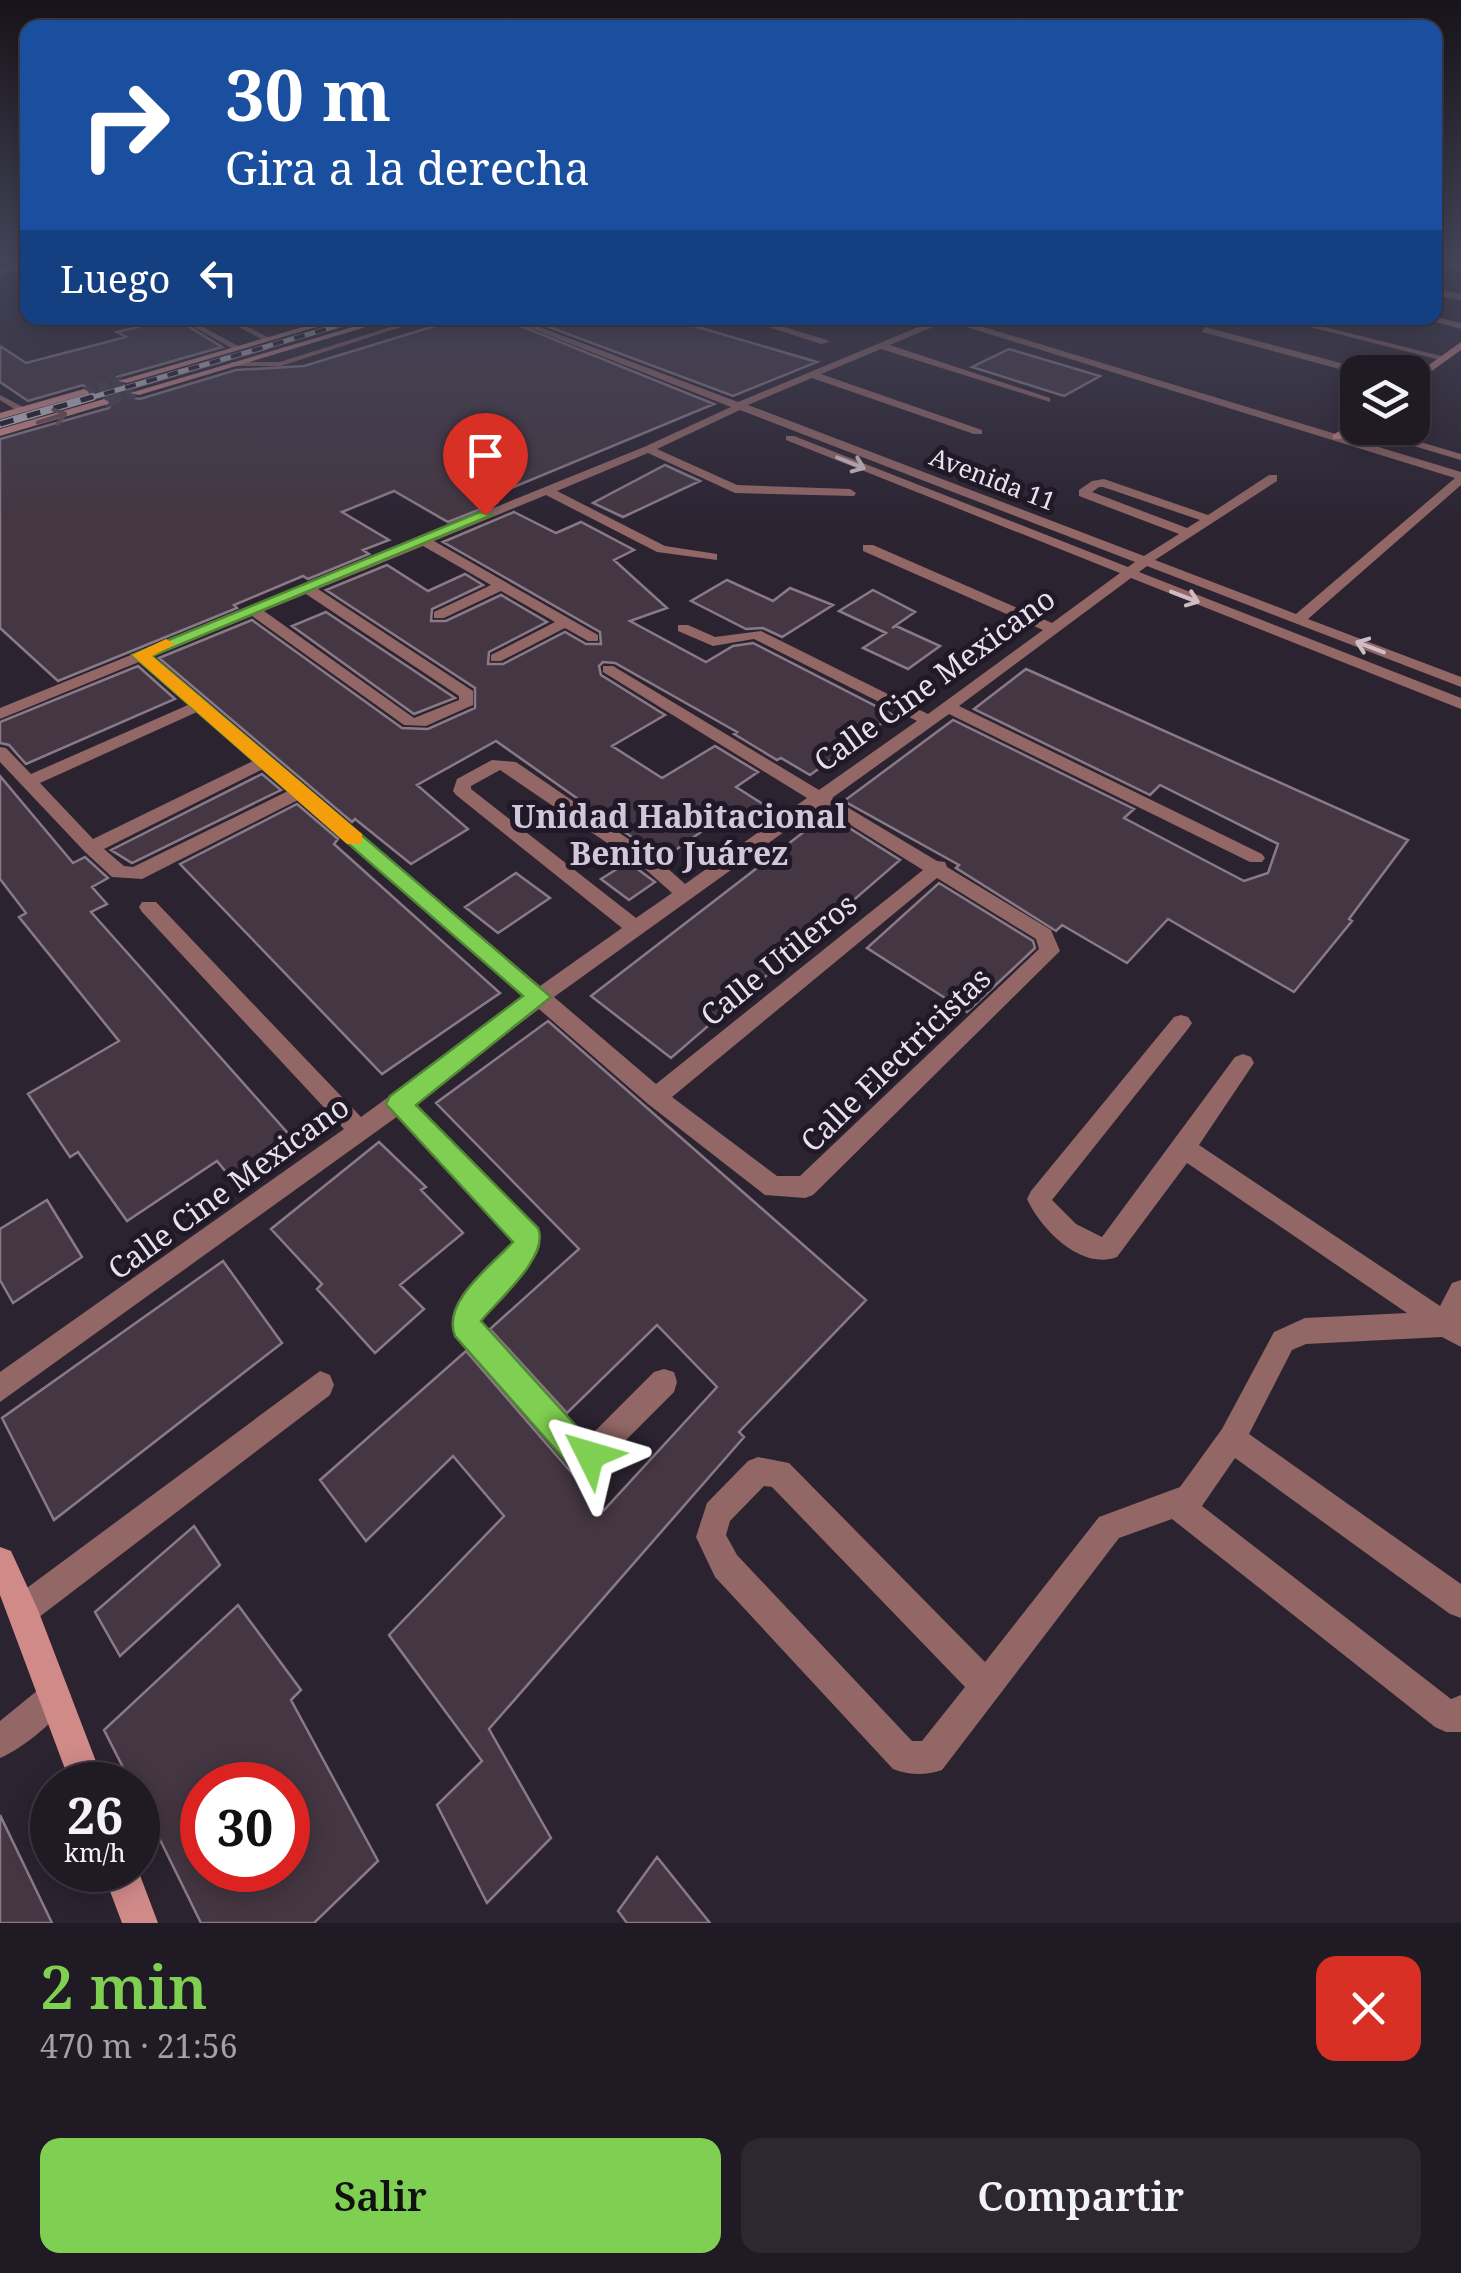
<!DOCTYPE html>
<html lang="es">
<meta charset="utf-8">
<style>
:root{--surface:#201a24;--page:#2d2731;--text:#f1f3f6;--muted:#a2a1a6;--line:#3d3841;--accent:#7fd052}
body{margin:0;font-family:"Noto Serif",serif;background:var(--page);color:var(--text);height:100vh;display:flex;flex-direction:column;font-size:38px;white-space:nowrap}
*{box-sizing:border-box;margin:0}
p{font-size:32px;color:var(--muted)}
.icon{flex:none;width:55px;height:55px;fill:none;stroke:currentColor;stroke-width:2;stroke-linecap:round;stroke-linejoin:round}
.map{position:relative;height:1923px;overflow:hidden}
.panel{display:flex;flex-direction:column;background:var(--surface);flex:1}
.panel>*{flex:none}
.banner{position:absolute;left:20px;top:20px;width:1422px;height:305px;border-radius:20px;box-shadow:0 5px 25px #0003,0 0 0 2px var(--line);background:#1a4fa0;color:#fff;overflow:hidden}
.buttons{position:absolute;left:1340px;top:355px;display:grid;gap:20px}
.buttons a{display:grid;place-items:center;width:90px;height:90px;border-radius:20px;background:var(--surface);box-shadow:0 5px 25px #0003,0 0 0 2px var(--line);font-size:50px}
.speed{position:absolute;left:30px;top:1762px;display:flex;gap:20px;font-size:50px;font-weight:700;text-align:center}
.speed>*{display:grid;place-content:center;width:130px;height:130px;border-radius:50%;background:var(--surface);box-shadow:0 5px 25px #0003,0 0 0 2px var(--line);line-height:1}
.speed small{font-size:25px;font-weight:400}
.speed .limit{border:15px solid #d22;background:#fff;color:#111}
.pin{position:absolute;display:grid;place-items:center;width:85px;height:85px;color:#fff;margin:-102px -42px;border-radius:50% 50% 50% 0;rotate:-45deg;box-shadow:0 0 10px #0007}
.pin .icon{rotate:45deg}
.me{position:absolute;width:110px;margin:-55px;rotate:310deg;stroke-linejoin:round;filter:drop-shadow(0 0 8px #0008)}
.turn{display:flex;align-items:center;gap:35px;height:210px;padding:0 40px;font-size:45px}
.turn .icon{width:130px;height:130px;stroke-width:2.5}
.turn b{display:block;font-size:70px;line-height:85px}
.then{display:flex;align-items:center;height:95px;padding:0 40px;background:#0003;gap:20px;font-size:38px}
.round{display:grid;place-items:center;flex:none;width:105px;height:105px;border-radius:20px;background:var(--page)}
.summary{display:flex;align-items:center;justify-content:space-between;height:170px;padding:0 40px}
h1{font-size:60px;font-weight:600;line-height:75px;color:var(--accent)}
.cta{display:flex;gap:20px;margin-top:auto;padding:20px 40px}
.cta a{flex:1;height:115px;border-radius:20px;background:var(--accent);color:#111;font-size:40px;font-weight:600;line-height:115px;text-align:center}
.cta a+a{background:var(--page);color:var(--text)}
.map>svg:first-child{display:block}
.building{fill:#443642;stroke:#8a7a88;stroke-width:2.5;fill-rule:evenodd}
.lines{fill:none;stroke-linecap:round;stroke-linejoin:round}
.secondary-tunnel-far1{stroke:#47404c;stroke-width:10;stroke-dasharray:10 5;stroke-linecap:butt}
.secondary-tunnel{stroke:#47404c;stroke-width:12;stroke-dasharray:12 6;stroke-linecap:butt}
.lane{fill:#926766;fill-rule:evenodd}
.street{fill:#926766;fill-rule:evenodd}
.secondary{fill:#d08b89;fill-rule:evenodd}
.rail-far1-casing{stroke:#c3bec8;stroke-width:5}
.rail-casing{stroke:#c3bec8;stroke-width:8}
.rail-far1{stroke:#211927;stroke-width:4;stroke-dasharray:11;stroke-linecap:butt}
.rail{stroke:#211927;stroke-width:5;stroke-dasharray:14;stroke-linecap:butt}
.oneway{stroke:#704c53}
.oneway2{stroke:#cebdc3}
.route{fill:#7fd052;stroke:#538735;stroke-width:2.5}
.slow{fill:#f59e0b}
.labels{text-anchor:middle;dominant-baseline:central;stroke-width:10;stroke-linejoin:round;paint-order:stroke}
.far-street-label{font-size:25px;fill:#e7e2eb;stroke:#211927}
.street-label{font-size:30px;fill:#e7e2eb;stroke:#211927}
.neighbourhood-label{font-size:32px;font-weight:bold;fill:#d2c8da;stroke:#211927}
</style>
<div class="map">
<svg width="1461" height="1923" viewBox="0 0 1461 1923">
<rect width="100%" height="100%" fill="#2b2330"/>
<path class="building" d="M175,318l47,29 -105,30 -2,6 13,4 140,-39 -139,41v8l11,2 96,-29 68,-4 157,-48h40l213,86 -227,94 9,5 -48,19 -54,-31 -52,21 47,28 -26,10 6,4 -61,25 -5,-3 -69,29 3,3 -179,73 -58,-53v-189l109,-31 4,-7 -10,-6 -103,30 89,-27 4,-7 -10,-6 -55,16 -28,-19v-36l26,17 100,-26 -9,-5z
M525,318h142l150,44 -84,34z
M1009,349l91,27 -36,20 -92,-29z
M665,465l35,16 -77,36 -30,-14z
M514,512l42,21 25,-11 53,28 -20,10 53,48 -37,13 76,41 27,-16 20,-3 140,72 -83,60 -29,-17 -4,2 -43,-26 3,-2 -122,-69 -12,-1 -4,4 2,9 64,40 -53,31 50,32 53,-32 43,26 -22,15 33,21 -30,21 -17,-12 -59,42 -167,-118 -79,44 51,44 -57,35 -56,-45 -3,3 -193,-164 93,-38 150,108 26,1 47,-21v-20l-149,-98 61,-25 41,26 37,-17 18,11 -51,24 -1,12h15l55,-26 46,27 -58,30 -1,12h15l62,-32 21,12h15l-1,-12 -157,-90z
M727,580l46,21 17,-13 43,17 -51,32 -19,-9 -17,1 -55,-28z
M873,590l42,22 -23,16 4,-2 44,20 -32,23 -45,-21 23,-15 -47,-22z
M326,612l129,86 -41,16 -122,-88z
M138,666l37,33 -149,65 -17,-19 -9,-2v-21z
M1026,669l382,171 -59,79 3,2 -58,71 -126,-73 -41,44 -65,-38 -6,6 -100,-63 3,-3 -115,-64 109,-81 181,89 -10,9 120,63 24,-8 10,-29 -118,-59 -10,10 -176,-86z
M262,774l19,16 -149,73 -21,-13z
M0,776l73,87 12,-6 23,21 -16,9 15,17 -16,8 203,228 -60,42 -17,-21 -90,60 -49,-69 -8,5 -42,-63 91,-53 -100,-124 7,-4 -26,-34z
M297,804l41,35 -4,5 166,149 -118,81 -202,-210z
M827,814l73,46 -229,198 -80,-62z
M628,862l27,20 -26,18 -28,-21z
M516,873l34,25 -52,35 -33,-26z
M939,883l94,58 2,7 -68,64 -100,-64z
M548,1021l318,279 -127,132 5,5 -255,292 62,109 -64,65 -50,-98 45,-44 -93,-126 115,-119 -51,-60 -87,85 -46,-61 146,-129 138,159 113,-123 -60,-62 -90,88 -77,-84 89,-80 -143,-146z
M379,1142l47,45 -5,3 42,43 -63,52 24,24 -49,44 -58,-64 5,-5 -51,-55z
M47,1200l35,57 -69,46 -13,-23v-51z
M223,1261l59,82 -228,177 -52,-102z
M194,1526l26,39 -100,91 -25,-44z
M238,1605l63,85 -10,10 87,161 -64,62h-113l-63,-128v-10h-6l-28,-55zM202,1785h86v85h-86z
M0,1815l52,108h-52z
M657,1857l53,66h-83l-9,-12z"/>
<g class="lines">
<path class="secondary-tunnel-far1" d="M84,392l39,-11
M112,400l23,-7"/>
<path class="secondary-tunnel" d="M104,402l16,-5"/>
<path class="lane" d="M178,318h8l56,30 -7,2z
M222,318h8l42,21 -7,2z
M300,318h9l14,6 -7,2z
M419,318h10l-148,48h-48l-4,-2 4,-2h47z
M0,395l25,13 1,2 -7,2 -19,-12z
M1388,428h9l-7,5 71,21v6l-81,-24v-4z"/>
<path class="street" d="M1435,260l26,6v6l-26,-6z
M28,262v5l-28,7v-6z
M1435,289l26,5v6l-26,-5z
M1435,317l26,6v6l-40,-11z
M505,318h11l222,84 202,-84h14l507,154v13l-153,134 153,58v10l-314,-121 -8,6 322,126v11l-330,-131 -172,128 303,148 3,4 -3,4h-12l-301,-148 -117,84 105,63 8,1 2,5 104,63 9,21 -247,244 -8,3 -40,-3 -117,-91 -109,-95 -125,95 123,125 3,17 -3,8 -59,67 108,119 68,-68 10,-3 10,3 3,10 -3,10 -73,73 -19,5 -10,-4 -116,-132c-13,-29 41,-71 60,-93l-118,-125 -398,286v-30l344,-243 -202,-217 -3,-5 3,-5h14l205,215 164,-120 -227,-197 -156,79 -30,-2 -27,-25 -85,-90v-15l6,1 25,26 157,-69 -49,-43 -139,57v-11l644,-261 87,-40zM947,321l508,157 -159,136 -141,-54 122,-79v-6h-8l-61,40 -104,-36 -12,2 -13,9v6l100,38 -35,22 -396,-151 64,-27 162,56h8v-4l-161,-56 60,-25 169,53v-4l-160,-53zM740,410l395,152 -7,5 -334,-131h-8v4l334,133 -68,50 -179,-78h-10v6l180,79 -115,84 -167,-83 -46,6 -27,-12h-10v6l35,15 41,-7 163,82 -98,69 -206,-124h-10v6l204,126 -122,86 -29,-26 -140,-96 -24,-2 -35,19 -4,12 3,4 166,133 -82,58 -388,-329 100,-41 152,109 22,1 47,-21v-14l-155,-102 105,-43 68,39 -57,27v6h10l57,-27 54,31 -64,33v6h10l64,-33 23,13h10v-6l-164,-94 112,-46 111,57 60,8v-6l-52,-8 -108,-55 91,-38 87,40 119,3 2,-3 -6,-4 -113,-4 -80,-36zM1099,487h4l97,33 -13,8 -95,-36zM306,594l153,102v4l-45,18 -150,-107zM197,712l56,49 -160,78 -53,-56zM263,769l25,22 -155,76 -9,-1 -20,-17zM500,770l144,98 28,25 -36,25 -165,-129v-3zM820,806l103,64 -267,214 -102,-87zM937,878l99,61 3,10 -239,227h-23l-105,-79z
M755,318l72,22 2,2 -8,2 -68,-22z
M1275,318h14l160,40 -5,3z
M1205,327l162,43 1,2 -10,2 -156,-42z
M1181,1015l7,2 4,6 -4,6 -136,171 24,24 26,13 133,-180 8,-3 8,3 3,6 -55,82 241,161 12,-23 9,-3v67l-19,-10 -136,7 -14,6 -43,84 212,150v34l-11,-4 -215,-156 -33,48 249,193 10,-4v37h-15l-11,-5 -263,-208 -53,19 -177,232c-17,6 -33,5 -49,-1l-178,-192 -19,-40 11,-34 41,-42 10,-4 31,6 196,199 114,-145 81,-30 42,-58 52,-97 31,-14 102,-5 -220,-150 -70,94c-36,14 -77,-29 -90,-58l4,-8 143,-174zM764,1486l8,1 193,200 -43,54h-10l-175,-186 -11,-20 4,-14z
M320,1371l10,4 4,10 -4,10 -296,226 -11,4 -11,-4 -4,-11 4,-11z
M55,1680l11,5 5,11c-8,20 -50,54 -71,62v-37l44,-36z"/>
<path class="secondary" d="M334,318h13l-220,65 -9,-2z
M383,318h13l-257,77 -9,-2z
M1461,342v8l-49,35v-8z
M84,389l5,3 -1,2 -88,25v-6z
M104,399l5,3 -1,2 -108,32v-7z
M1358,419v9l-17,11h-8v-4z
M0,1547l11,4 27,59 67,175h-34l-71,-190z
M102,1870h36l20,53h-36z"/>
<g class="rail-far1-casing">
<path id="rail-far1" d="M83,400l281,-82"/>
</g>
<g class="rail-casing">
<path id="rail" d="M0,424l92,-27"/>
</g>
<use href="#rail-far1" class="rail-far1"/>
<use href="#rail" class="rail"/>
</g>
<defs><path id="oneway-shaft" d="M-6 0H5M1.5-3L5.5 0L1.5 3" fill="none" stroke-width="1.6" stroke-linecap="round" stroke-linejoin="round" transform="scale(2.5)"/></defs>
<use class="oneway" href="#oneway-shaft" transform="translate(52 418) rotate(-17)"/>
<g class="oneway2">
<use href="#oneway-shaft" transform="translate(851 463) rotate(22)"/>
<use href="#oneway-shaft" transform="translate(1185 597) rotate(21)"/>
<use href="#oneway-shaft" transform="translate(1370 647) rotate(-159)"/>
</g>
<linearGradient id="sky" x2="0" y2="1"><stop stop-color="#18131a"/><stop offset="0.49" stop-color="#444559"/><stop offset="1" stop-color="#444559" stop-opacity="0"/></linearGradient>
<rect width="1461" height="529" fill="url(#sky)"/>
<path class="route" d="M480,512l12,3 -340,141 399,341 -135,108 122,123c12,28 -39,71 -57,93l107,118 14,5 5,11 -5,11 -20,6 -11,-5 -116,-131c-14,-34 37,-71 58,-94l-127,-138 4,-8 133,-100 -391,-341z"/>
<path class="slow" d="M166,639l9,5 -23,12 210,178v10h-15l-215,-189z"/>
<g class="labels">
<g class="far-street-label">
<text transform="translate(993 478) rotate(21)">Avenida 11</text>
</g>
<g class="street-label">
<text transform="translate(934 679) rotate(-36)">Calle Cine Mexicano</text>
<text transform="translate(778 959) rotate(-39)">Calle Utileros</text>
<text transform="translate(895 1059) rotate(-44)">Calle Electricistas</text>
<text transform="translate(228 1187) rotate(-36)">Calle Cine Mexicano</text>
</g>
<g class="neighbourhood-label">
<text x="679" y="815">Unidad Habitacional<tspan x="679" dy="37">Benito Juárez</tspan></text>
</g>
</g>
</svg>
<div class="buttons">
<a><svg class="icon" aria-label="layers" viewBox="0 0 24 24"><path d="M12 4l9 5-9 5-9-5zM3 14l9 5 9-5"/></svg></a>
</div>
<div class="speed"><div>26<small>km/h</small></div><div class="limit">30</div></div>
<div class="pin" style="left:485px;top:515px;background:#d93025"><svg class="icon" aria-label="arrive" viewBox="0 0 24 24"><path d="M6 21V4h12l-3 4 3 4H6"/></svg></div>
<svg class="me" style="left:590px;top:1455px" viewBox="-20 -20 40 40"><path d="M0-17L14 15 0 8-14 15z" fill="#7fd052" stroke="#fff" stroke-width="4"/></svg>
<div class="banner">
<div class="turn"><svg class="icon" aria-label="right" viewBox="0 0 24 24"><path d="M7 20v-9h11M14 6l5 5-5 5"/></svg><div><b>30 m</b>Gira a la derecha</div></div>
<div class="then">Luego<svg class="icon" aria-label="left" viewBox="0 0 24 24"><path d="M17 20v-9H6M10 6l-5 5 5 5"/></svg></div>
</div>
</div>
<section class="panel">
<div class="summary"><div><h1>2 min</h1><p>470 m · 21:56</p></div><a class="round" style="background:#d93025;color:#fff"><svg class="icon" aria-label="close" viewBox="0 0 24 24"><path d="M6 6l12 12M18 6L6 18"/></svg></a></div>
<div class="cta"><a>Salir</a><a>Compartir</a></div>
</section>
